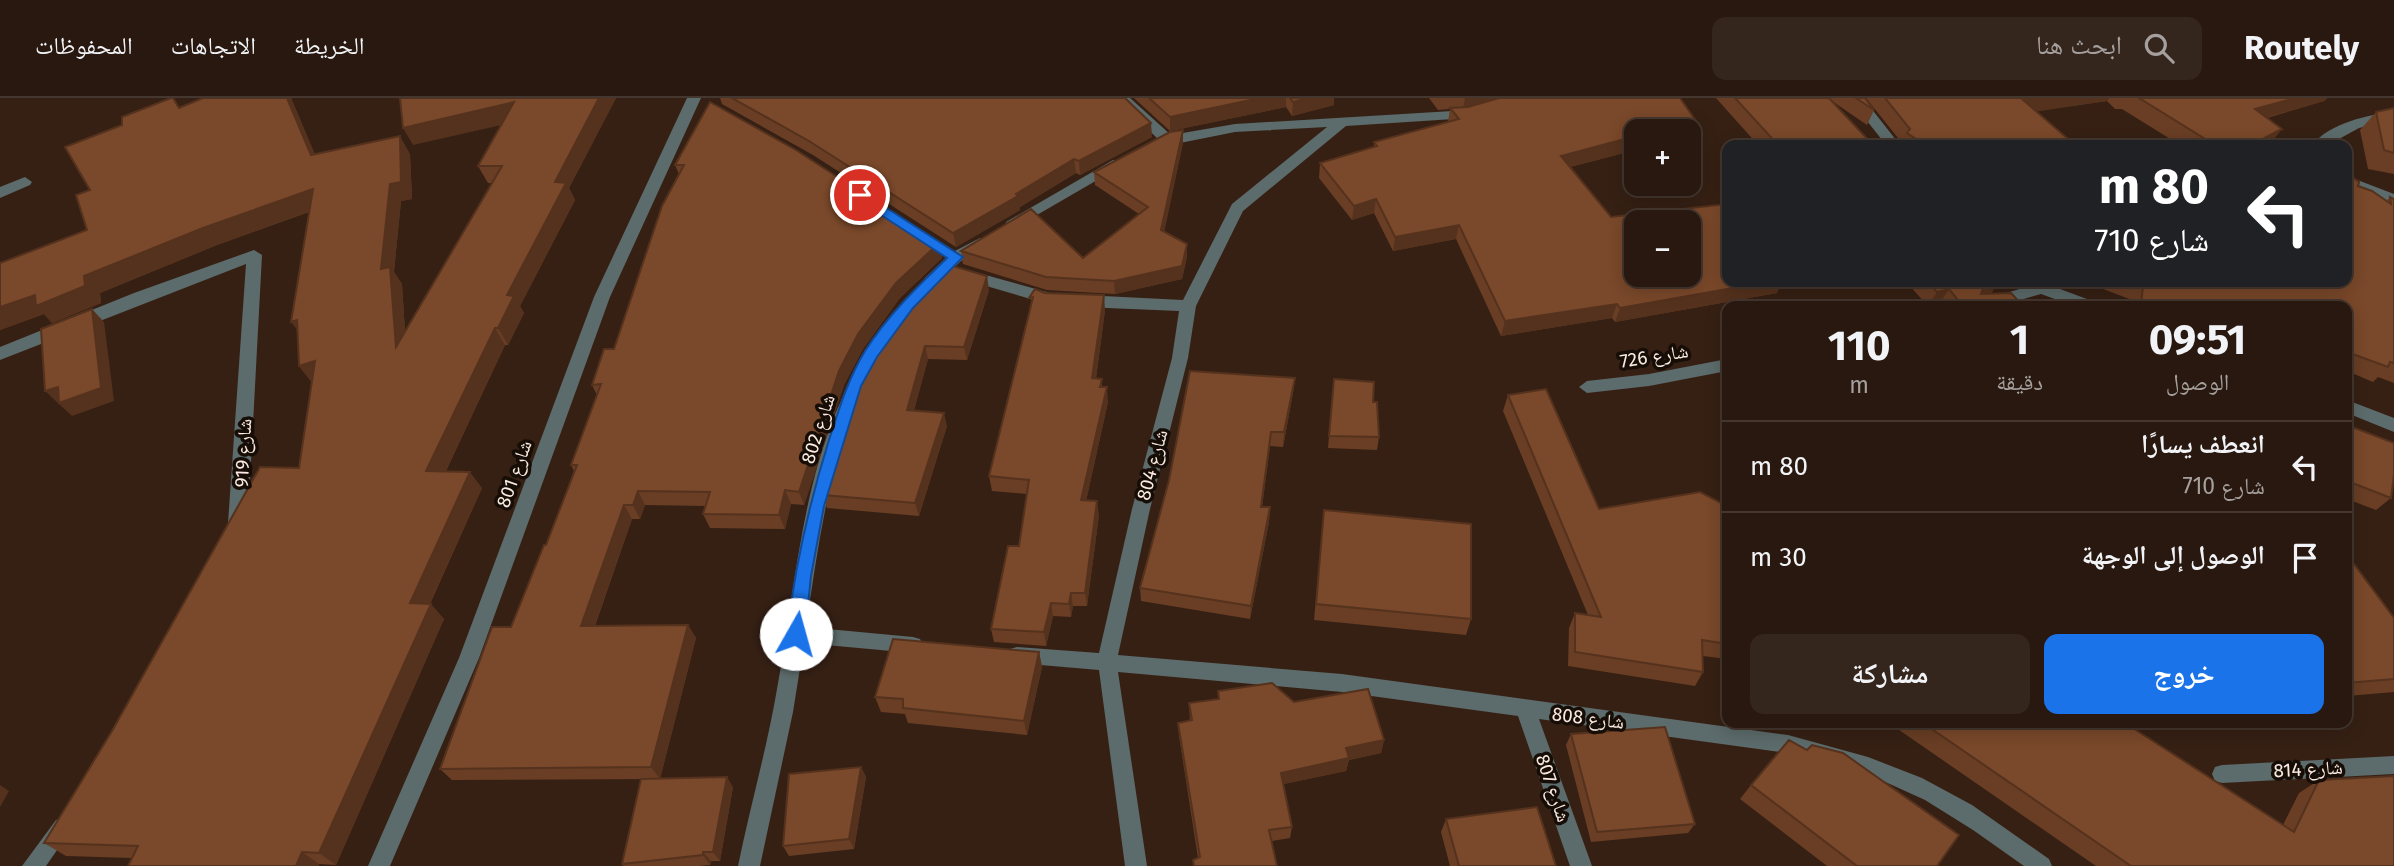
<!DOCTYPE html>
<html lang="ar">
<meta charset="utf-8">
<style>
:root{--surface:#28180f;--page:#34251d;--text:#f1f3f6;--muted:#a5a09e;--line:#44372f;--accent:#1a73e8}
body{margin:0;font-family:"Fira Sans","Noto Naskh Arabic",sans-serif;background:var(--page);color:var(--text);direction:rtl;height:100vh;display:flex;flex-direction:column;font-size:26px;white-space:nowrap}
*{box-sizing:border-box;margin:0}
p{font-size:23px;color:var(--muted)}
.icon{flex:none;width:38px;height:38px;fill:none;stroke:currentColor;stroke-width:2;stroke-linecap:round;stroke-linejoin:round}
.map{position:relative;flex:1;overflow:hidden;direction:ltr}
.side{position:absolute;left:1722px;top:203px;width:630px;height:427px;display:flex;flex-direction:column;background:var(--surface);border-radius:14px;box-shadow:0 4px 18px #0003,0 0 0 2px var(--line);direction:rtl}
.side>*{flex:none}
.hud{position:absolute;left:1722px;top:42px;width:630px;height:147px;border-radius:14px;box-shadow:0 4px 18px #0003,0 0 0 2px var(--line);direction:rtl;background:#202124;color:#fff;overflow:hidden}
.fabs{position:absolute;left:1624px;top:21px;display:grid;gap:14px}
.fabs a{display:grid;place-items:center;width:77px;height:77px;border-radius:14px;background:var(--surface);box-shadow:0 4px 18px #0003,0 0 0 2px var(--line);font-size:35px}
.pin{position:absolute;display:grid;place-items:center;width:60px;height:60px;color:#fff;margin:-30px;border:4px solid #fff;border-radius:50%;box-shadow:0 2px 7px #0007}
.me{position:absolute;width:77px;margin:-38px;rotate:7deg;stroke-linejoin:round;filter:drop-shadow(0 0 5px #0008)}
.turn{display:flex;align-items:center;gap:24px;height:147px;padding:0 28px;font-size:32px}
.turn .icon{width:91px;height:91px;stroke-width:2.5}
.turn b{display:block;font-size:49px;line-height:60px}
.eta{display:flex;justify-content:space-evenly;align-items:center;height:119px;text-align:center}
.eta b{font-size:42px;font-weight:700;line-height:49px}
.button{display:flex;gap:14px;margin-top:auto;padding:14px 28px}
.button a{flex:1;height:80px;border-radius:14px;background:var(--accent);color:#fff;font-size:28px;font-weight:700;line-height:80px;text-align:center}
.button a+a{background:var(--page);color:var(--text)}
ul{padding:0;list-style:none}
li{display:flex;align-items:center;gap:21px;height:91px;padding:0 28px;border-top:2px solid var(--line)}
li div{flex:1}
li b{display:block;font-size:26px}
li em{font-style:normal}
header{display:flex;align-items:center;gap:42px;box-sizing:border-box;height:98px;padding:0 35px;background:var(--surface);border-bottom:2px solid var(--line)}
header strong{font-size:33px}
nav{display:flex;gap:38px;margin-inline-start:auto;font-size:24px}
.search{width:490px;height:63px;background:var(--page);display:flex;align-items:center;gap:18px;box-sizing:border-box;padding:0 24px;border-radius:14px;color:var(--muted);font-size:26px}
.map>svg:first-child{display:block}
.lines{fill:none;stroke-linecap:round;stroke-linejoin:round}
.minor{fill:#5c6b6b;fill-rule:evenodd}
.wall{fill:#693e24}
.shaded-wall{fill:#55321d}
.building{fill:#7a482a;stroke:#55321d;stroke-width:2;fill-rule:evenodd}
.route{fill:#1a73e8;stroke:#114b97;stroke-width:2}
.labels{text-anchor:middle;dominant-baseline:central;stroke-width:7;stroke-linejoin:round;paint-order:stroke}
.street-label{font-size:19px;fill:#faeae2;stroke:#160d07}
</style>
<header>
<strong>Routely</strong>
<div class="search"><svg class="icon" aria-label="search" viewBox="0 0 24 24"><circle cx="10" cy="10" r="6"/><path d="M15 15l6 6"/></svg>ابحث هنا</div>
<nav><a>الخريطة</a><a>الاتجاهات</a><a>المحفوظات</a></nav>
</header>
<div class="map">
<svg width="2394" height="768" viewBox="0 0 2394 768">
<rect width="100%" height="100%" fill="#362014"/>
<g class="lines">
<path class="minor" d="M687,0h14l-91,199 -131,361 -89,208h-22l91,-208 135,-361z
M1115,0h15l41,37 64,-11 234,-14 7,4 -7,4 -123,8 -103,85 -47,95 -8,52 -38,151 -32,146 224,19 446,61 80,22 54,21 50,27 77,54 3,7h-28l-51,-36 -48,-30 -44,-20 -45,-14 -48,-13 -249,-34 53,147h-22l-52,-150 -176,-24 -224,-20 29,194h-22l-26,-196 -82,-7 -7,-2 -3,-6 3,-6 7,-2 82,6 33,-144 40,-151 7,-47 -96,-4 -8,-6 8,-6 100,5 49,-96 95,-77 -92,5 -75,15 -7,-5 4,-4z
M1849,0h14l37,47h-14z
M2394,14v8l-35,8 -31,17h-16c18,-22 55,-30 82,-33z
M1113,62l5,2 2,3 -2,3 -100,58h-10l-2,-4z
M2347,78l47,18v11l-47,-19z
M25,79l7,5 -2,3 -30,13v-11z
M980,140l5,1 3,4 -3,4 -24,14 -25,24h-10l-3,-4 3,-4 25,-24z
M254,152l8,5 -14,263 -5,10 -6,2 -6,-2 -3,-5 18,-259 -246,96v-13l134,-54z
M964,171l97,27 2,4 -8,6 -96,-28 -3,-4 3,-4z
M2027,184h28l-3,4 43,16 2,4h-23l-33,-12 -42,12h-26l2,-4 55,-16z
M888,228l8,6c-15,27 -32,51 -43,80 -27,68 -36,143 -47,215l107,10 7,2 3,6 -3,6 -7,2 -109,-10 -11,69 -33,154h-22c12,-59 29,-118 39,-177 17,-92 23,-190 59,-277 13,-30 29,-57 46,-84z
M1727,261v12l-78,15 -62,7 -8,-6 8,-6 62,-7z
M2347,302l47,18v14l-47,-19z
M2394,658v18l-172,9 -7,-2 -3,-7 3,-7 7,-2z
M63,719l7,3 3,7 -27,39h-24l34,-46z"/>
</g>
<path class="wall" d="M203,0h88l24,57 95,-1 2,45 -11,2 -7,71 8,12 3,47 87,-148h-4l-10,-17 23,-41 -88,20 203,-47 -47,90 6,12 -55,106 4,7 -16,32h-3l-59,126 36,17 -52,116 14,15 -108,246 -17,-1v2h-191l4,-8 -66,-2 -22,-13 255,-375 13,-86 -13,-16 10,-154 -92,33 -117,48 1,10 -49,20 -8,-9 -44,16v-67l87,-33 3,-40 89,-83z
M720,0h405l27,39 -72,38 -4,-2 -56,34v3l-64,37 -143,-92 -91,-51z
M1134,0h200v7l-42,11 -6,-9 -116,24z
M1429,0h69l198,23 -5,14 -55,-4v19l-66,17 41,50 166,76 -162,29 -3,-4 -111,18 -45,-97 -63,12 -19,-38 -22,7 -33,-42 1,-15 54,-16v-5l74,-20 2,-13 -12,1z
M1716,0h149l9,12 -7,15 -35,-24 41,44h-115z
M1866,0h461l-3,3 -57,17 4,25 -4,2h-87l-58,-36h-7l-8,-8 -71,10 39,34h-175l2,-2z
M710,4l229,141 3,15 -42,40 -37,51 -19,36 -40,120 -13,-1 -6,25 -75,-1 -7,-14 2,-8 -60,-1 -5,14h-8l-37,107 93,-1 8,13 -36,141 -208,1 -12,-11 71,-142 35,-82 28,-74 -3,-6 26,-70 -5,-10 22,-36 65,-175 -4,-9z
M2394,10v66l-26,-5 -8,-39 16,-18z
M1183,45l-19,88 23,26 -5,22 -67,15 -68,-4 -84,-26 -2,-13 122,7 56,-44 -44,-29 -1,-13z
M2358,88l28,15 4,-4 4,2v184l-16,-6 -5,5 -26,-11v-65h-216l1,-6 -29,-11 -4,-7h248z
M1906,184h92l-7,12 32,12h-81l-2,-3 -12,3z
M989,192l-22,70 -39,-1 -14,51 33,16 -28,90 -92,-8 -4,-13 90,-198z
M1105,212l-9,69h6v8l6,15 -22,99 13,14 -12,91h-14l-2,11 -18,-1 -7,30 -52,-4 -3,-13 28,-83 8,-52 -35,-3 -3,-15z
M1295,280l-2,15 -10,54 -13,-1 -8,61h8l-1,15 -19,97 -109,-18 -1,-13z
M1334,281l39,23 6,35 -2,13 -49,-2z
M1508,297l91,114 128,-3v153l-24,-3v16l-8,14 -127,-20 1,-38 6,-15 13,2 -85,-204z
M2347,327l44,73 -15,12 -29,-11z
M1324,412l147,109 -5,16 -152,-15z
M2347,466l47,54v74l-47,4z
M1039,554l3,15 -15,68 -119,-12 -3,-9 -24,-2 -6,-15z
M1218,593l76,11 90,38 -3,13 -32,7 -3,11 -63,13 9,43 -2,11 -18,3 5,25h-84v-6l5,-2 -19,-122 -1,-13 12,-2 -1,-18 29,-3z
M1889,625h236l158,102 16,-32 20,-13 75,86h-298z
M1571,636l124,90 -7,9 -97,9 -25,-97z
M1807,652l130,116h-110l-87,-67 11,-14z
M861,669l5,10 -12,72 -65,7 -6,-10z
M733,689l-13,74h-9l-1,4 -12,1h-75l-1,-2z
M1446,721l110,47h-106l-9,-34z"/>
<path class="shaded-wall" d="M287,0h4l32,75 -12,-18z
M599,0h17l-47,90 6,12 -55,106 4,7 -16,32 -10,-17 9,-33 48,-113z
M1260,0h26v9l-116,24v-14z
M1308,0h26v7l-42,11 1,-14z
M1465,0h33l-35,10z
M2036,0h73l-2,3 -93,14 9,-15z
M2295,0h32l-3,3 -81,23 12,-15z
M514,4l8,18 -109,25 -10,-17z
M1696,23l-5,14 -2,1v-5h-33z
M1151,25l1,14 -72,38 -1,-14z
M2282,31l-11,14 -4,2h-16z
M1183,32v13l-21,100 -1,-13z
M400,38l10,18 2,45 -11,2 -7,71 8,12 5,80 -11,-17 -15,-78 9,-85z
M1636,38v14l-79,20 4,-14z
M1074,61l2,14 -56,34v3l-64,37 -3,-14z
M313,91l11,17 -107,39 -117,48 1,10 -49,20 -8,-9 -44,16v-23l84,-31 119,-48z
M1376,101l-2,14 -22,7 2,-14z
M1459,127l-3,14 -63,12 2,-14z
M939,145l3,15 -42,40 -37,51 -19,36 -40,120 -5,-13 40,-121 19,-37 38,-51z
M1187,146v13l-5,22 -67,15 -1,-13z
M987,178l2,14 -22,70 -3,-13z
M1767,184h15l-5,11 -162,29 5,-14z
M1995,184h3l-8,13 -16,4 10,-14z
M1949,191l-9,14 -12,3 9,-14z
M1104,197l1,15 -11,83 -2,-15z
M1617,206l-5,14 -111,18 4,-15z
M92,211l12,13 10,79 -42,15 -27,-25z
M297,222l7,19 -13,-17z
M495,230l10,17 -67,142 -12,-16z
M925,248l3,13 -17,63 -4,-12z
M315,263l-3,22 -13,-17z
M1295,280l-2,15 -10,54 1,-15z
M1107,289l1,15 -25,113 -2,-15z
M944,315l3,13 -28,90 -4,-13z
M1271,334l-1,14 -10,75 1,-14z
M470,374l12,16 -59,130 -13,-15z
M785,392l6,14 -6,25 -6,-14z
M638,393l7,14 -5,14 -7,-14z
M1097,403l2,14 -12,91 -2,-13z
M624,407l8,14 -42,120 -9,-13z
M1270,409l-1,15 -19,97 1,-13z
M1071,495l2,13 -2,11 -2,-13z
M1051,505l2,13 -7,30 -2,-14z
M431,506l13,15 -108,246 -17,-12z
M688,527l8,13 -36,141 -9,-12z
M1039,554l3,15 -15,68 -3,-14z
M1384,642l-3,13 -32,7 -3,11 -66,14 1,-12 65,-25z
M861,669l5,10 -12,72 -5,-10z
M727,679l6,10 -13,74 -7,-9z
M0,687l9,6 -9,16z
M302,754l17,12v2h-23z
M703,754l8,9 -1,4 -7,-10z"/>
<path class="building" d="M171,0h2l6,10 24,-10h84l24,57 89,-19 1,46 -11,2 -9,85 9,-2 6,80 106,-181h-24l36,-64 -111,26 -3,-30h199l-44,84 11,1 -59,112 7,1 -16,32h-3l-69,143 44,1 -60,131 21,1 -112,249 -17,-1 -6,14h-168l10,-20 -94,-3 68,-112 148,-264 39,1 16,-107 -16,5 -2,-46 -6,2 22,-133 -110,39 -119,48 1,10 -49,20 -1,-11 -35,12v-44l87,-33 -11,-35 14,-5 -25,-43 57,-22v-8z
M732,0h393l26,25 -72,38 -5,-2 -58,35 2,2 -65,37 -144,-92z
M1149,0h111l-90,19z
M1290,0h18l-15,4z
M1499,0h181l16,23 -40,10h-20v5l-75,20 50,61 116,-13v78h40l-147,26 -3,-4 -112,17 -46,-96 -64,12 -19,-38 -22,7 -34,-43 57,-17 -3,-4 85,-23 -9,-11 18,-1zM1636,124h53v53h-53z
M1735,0h94l44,47h-95z
M1856,0h9l9,12z
M1885,0h151l-13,2 52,45h-150l-18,-12 3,-4z
M2139,0h156l-40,11 27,20 -31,16h-36z
M710,4l86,48 143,93 -43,40 -38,51 -19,37 -40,121 -14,-2 -6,25 -76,-1 7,-22 -72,-1 -5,14h-9l-43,121 107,-1 -37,142 -211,2 52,-142h19l33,-82h2l31,-80h-6l30,-81 -9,1 12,-36h10l48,-143 22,-41h-9z
M2394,10v45l-10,-3 -8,-38z
M1183,32l-22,100 26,14 -5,22 -68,15 -68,-4 -85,-26 70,-42 52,49 65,-51 -54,-35 76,-40z
M2347,75l12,9 -1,4 14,5 19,13 -1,-7 4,2v164l-4,-1 -2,5 -41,-15v-46h-117l-15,-5v5h-74l2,-20 -10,-4h214z
M946,166l41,12 -23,71 -39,-1 -18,64 37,3 -29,90 -92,-8 38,-121 15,-28 37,-49z
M1928,184h67l-11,3 -3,9 30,-1 12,13h-60l-14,-17 -12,3z
M1035,191l10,4 59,2 -12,83 10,1 -2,8h7l-26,113 16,1 -12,92h-14l-2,11 -18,-1 -7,29 -53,-3 17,-83h11l10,-66 -40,-4 44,-179 -4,1z
M92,211l9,79 -42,15 -1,-16 -13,4 -4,-62z
M1190,273l105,7 -11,54h-13l-10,75h9l-19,99 -111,-18 29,-108z
M1334,281l40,3 -1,20h4l2,35 -50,-1z
M1546,291l53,120 101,-17 27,14v138l-25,-4 1,32 -128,-20v-39l26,4 -93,-222z
M2347,327l47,18v32l-3,23 -44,-17z
M1324,412l147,14v95l-155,-15z
M2347,466h7l40,54v61l-47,4z
M893,541l146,13 -15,69 -121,-13v-9l-28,-2z
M1272,585l22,19 74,-13 16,51 -38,8 3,10 -68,15 11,54 -23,3 8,36h-83l-1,-6 7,-3 -22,-134 14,-3 -3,-17 30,-4 -1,-8z
M1923,625h202l169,109 25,-52 75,-4v90h-263z
M1665,629l30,97 -98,8 -26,-98z
M1789,642l18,10 5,-5 31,8 116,82 -22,31h-80l-106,-81z
M861,669l-12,72 -66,7 6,-72z
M727,679l-14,75h-10v3l-81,9 19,-85z
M1537,709l19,59h-97l-13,-47z"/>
<path class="route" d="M860,93l103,66 -50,51 -36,49 -16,29 -37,120 -13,70 -6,58 -3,5 -6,3 -6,-3 -3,-5c8,-69 21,-127 42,-194 10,-31 19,-61 36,-89 22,-35 52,-64 82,-93l-92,-60v-6z"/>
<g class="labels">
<g class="street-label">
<text transform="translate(1654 258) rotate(-9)">شارع 726</text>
<text transform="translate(818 331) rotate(-72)">شارع 802</text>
<text transform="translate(243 355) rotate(-87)">شارع 919</text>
<text transform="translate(1152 367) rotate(-75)">شارع 804</text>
<text transform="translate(514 376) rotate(-70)">شارع 801</text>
<text transform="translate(1588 620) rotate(7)">شارع 808</text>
<text transform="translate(2308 671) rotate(-3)">شارع 814</text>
<text transform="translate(1553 690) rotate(71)">شارع 807</text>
</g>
</g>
</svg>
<div class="fabs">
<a>+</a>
<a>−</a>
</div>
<div class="pin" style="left:860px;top:97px;background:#d93025"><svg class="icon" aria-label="arrive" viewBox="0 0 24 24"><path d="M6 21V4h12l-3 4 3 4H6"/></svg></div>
<svg class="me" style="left:796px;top:536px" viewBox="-20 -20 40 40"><circle r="19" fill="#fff"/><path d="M0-13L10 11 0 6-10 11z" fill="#1a73e8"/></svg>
<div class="hud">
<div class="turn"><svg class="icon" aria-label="left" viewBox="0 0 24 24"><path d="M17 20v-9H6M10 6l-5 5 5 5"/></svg><div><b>80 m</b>شارع 710</div></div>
</div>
<section class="side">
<div class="eta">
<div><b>09:51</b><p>الوصول</p></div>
<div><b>1</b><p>دقيقة</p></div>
<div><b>110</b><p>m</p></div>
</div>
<ul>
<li><svg class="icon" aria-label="left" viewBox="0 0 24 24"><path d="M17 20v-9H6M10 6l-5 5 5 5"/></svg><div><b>انعطف يسارًا</b><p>شارع 710</p></div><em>80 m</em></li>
<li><svg class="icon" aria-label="arrive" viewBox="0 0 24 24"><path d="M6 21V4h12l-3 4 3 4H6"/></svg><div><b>الوصول إلى الوجهة</b></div><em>30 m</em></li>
</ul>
<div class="button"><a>خروج</a><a>مشاركة</a></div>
</section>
</div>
